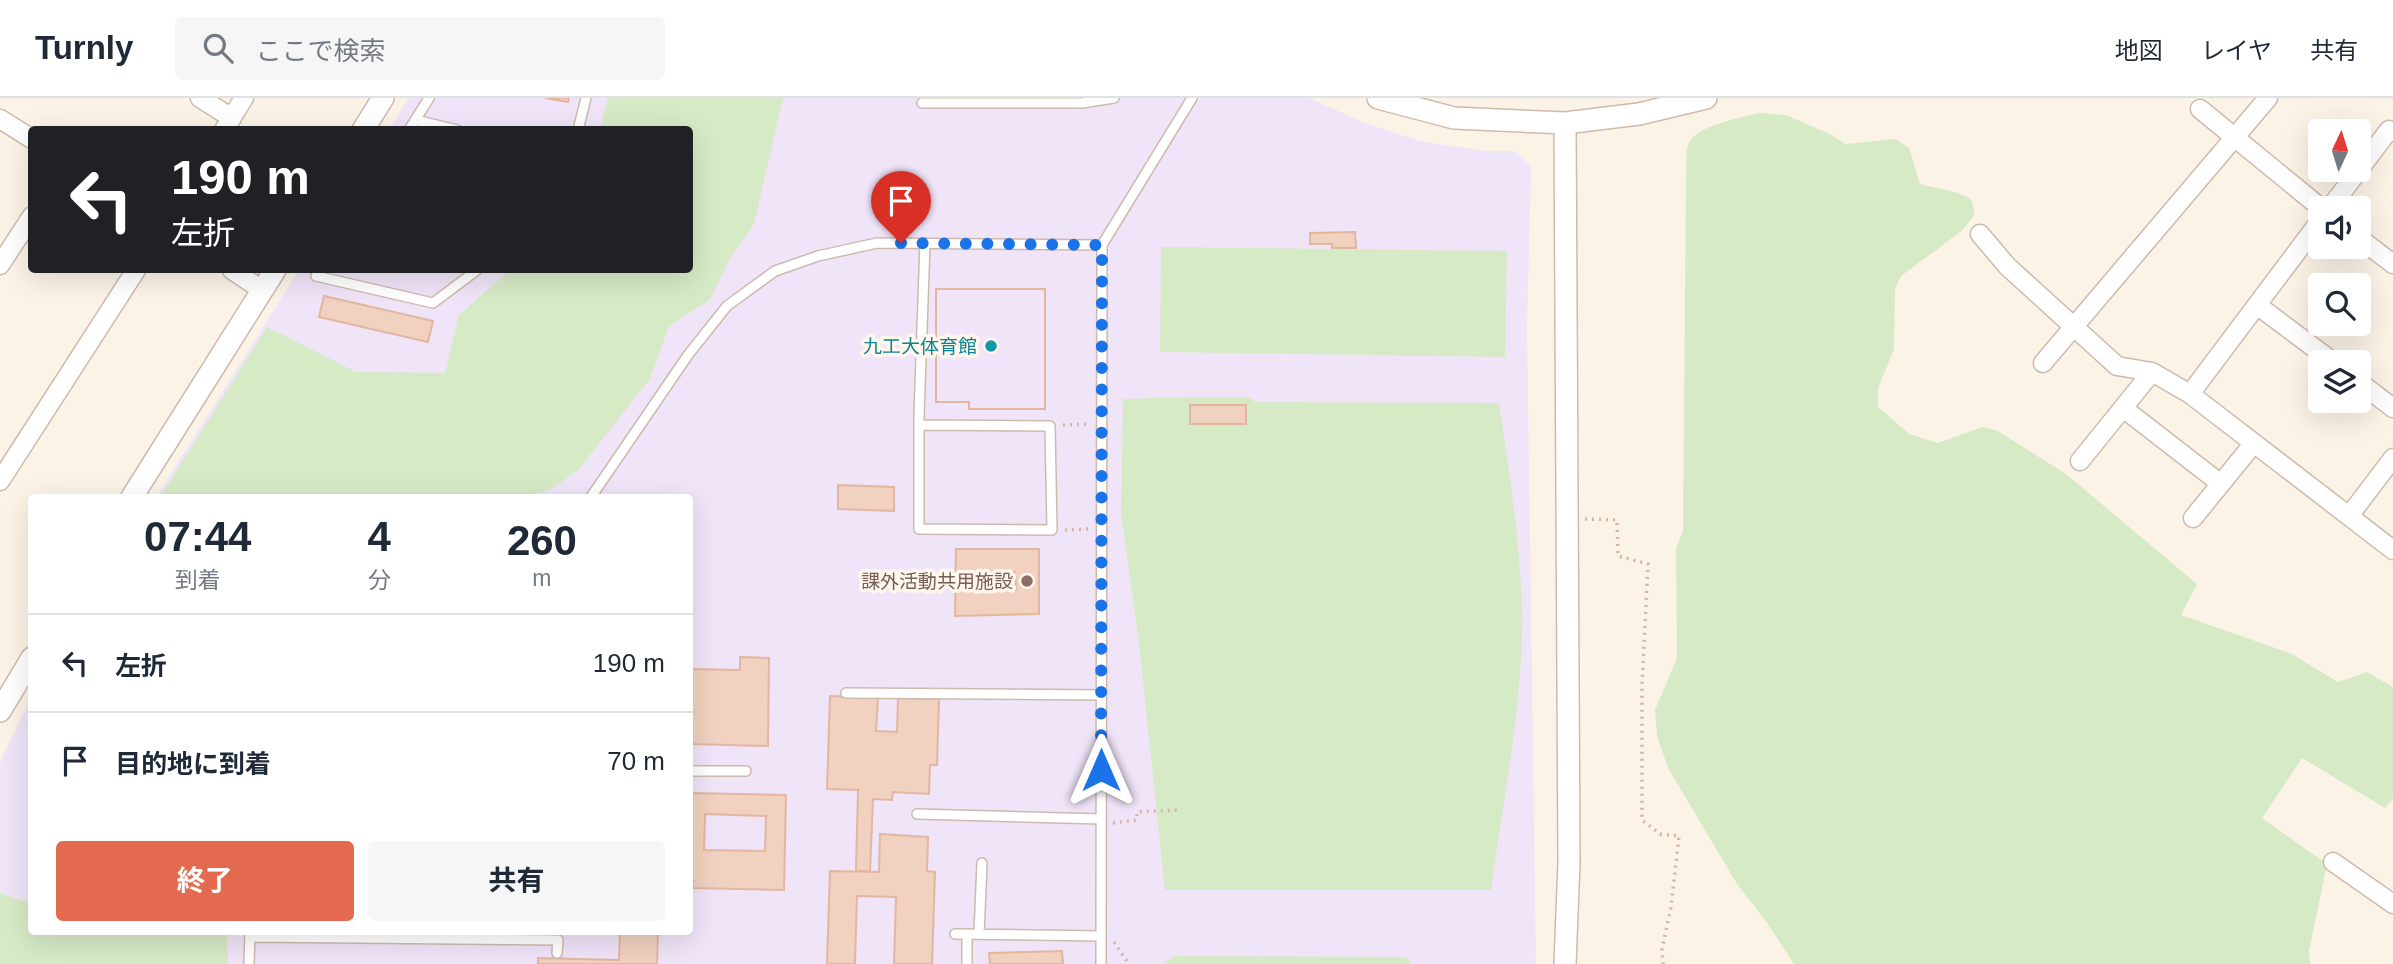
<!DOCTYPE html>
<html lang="ja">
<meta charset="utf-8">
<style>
:root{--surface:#fff;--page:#f6f6f7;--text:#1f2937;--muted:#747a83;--line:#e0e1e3;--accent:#e3694f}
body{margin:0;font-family:Helvetica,"Noto Sans JP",sans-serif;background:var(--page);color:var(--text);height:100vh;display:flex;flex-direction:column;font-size:26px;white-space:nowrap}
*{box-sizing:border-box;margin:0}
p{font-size:23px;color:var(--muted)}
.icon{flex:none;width:38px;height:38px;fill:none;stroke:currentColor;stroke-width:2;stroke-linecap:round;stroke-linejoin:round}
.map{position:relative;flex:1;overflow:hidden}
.drawer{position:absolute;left:28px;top:396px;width:665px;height:441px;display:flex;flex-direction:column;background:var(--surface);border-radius:7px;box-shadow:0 7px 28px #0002}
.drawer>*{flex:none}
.top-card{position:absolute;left:28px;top:28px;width:665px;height:147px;border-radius:7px;box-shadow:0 7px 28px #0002;background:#202124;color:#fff;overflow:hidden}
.needle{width:46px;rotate:4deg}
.fabs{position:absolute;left:2308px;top:21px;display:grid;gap:14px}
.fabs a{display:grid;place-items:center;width:63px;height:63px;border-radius:7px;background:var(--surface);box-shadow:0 7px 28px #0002;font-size:35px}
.pin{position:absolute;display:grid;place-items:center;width:60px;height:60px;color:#fff;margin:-72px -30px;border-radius:50% 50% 50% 0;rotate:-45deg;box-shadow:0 0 7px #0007}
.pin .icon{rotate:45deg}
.me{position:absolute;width:77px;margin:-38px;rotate:0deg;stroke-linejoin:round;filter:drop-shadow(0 0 5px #0008)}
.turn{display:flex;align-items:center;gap:24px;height:147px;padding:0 28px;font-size:32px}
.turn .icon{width:91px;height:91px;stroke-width:2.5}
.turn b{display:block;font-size:49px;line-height:60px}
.eta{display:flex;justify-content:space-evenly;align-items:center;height:119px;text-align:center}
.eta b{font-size:42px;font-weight:700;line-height:49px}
.cta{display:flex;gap:14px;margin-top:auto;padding:14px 28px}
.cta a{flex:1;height:80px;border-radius:7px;background:var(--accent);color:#fff;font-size:28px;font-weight:700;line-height:80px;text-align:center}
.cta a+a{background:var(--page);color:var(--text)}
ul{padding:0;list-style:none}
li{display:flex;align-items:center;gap:21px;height:98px;padding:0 28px;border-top:2px solid var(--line)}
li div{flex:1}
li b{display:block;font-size:26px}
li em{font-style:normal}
header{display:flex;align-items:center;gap:42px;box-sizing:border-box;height:98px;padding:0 35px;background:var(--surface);border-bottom:2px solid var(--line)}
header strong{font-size:33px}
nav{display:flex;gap:38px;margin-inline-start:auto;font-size:24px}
.search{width:490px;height:63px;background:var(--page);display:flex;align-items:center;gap:18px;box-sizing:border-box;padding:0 24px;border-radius:7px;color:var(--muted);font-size:26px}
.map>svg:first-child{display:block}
.education{fill:#f0e4f8}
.green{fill:#d6eac6}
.building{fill:#f1d1bf;stroke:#e3b6a0;stroke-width:2;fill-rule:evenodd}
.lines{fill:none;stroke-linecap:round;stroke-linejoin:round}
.service-casing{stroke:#cebaad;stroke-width:12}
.minor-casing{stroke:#cebaad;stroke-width:21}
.tertiary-casing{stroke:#cebaad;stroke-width:24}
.path{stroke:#d6b4a2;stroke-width:3.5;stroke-dasharray:2 5;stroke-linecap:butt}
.service{stroke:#fff;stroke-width:9}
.minor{stroke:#fff;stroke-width:18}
.tertiary{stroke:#fff;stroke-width:21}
.route{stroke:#1a73e8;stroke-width:12;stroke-dasharray:0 21.6}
.culture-dot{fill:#0f9aa8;stroke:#fff7ee;stroke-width:2.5}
.education-dot{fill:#8d6e63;stroke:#fff7ee;stroke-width:2.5}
.labels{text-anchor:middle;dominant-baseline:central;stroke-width:7;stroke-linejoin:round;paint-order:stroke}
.culture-label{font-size:19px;fill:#0d838f;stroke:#fff7ee;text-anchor:end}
.education-label{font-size:19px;fill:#785e54;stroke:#fff7ee;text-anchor:end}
</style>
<header>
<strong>Turnly</strong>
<div class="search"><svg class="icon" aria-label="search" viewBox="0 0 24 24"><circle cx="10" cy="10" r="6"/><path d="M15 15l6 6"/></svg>ここで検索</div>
<nav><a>地図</a><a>レイヤ</a><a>共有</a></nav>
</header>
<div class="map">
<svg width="2393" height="866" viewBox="0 0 2393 866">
<rect width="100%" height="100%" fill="#fcf3e7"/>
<path class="education" d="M409,0h901l52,24 58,19 64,10h31l16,16 -4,161 9,636h-1536v-202l31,-65 1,234h658v-434h-534l143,-227h391v-140l-301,-1z"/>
<path class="green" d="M608,0h175l-29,126 -25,36 -19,40 -41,26 -19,53 -72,91 -28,20 -28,7h-362l107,-170 89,45 89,1 14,-58 51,-45h180v-140l-90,-1z
M1759,15l27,2 46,20 13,9 51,-5 13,9 11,36c11,3 43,8 50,15 4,4 4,11 4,16l-11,15 -62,46 -6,13 -1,60 -16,39v19l31,27 29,9 44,-16 14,3 70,44 131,110 -16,31 111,39 46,28 29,-10 26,15v112l-8,9 -83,-50 -40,60 65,46 -18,87 1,13h-516l-26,-40 -31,-40 -69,-116 -11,-32 -2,-26 22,-52 -1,-110 7,-17 3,-352c1,-11 -1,-25 2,-34 7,-20 53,-27 71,-32z
M1161,149l346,4 -2,106 -345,-5z
M1182,299h67l6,5 244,1c10,68 21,138 23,206 2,90 -19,191 -31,281h-326l-26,-247 -18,-130 2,-114z
M0,795l31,10 1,28h195l1,33h-228z
M1174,858l233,1 4,7h-247z"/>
<path class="building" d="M545,0h24l-1,4z
M1355,134l1,16h-24v-4h-22v-11z
M936,191h109v120h-76v-7h-33z
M936,191h109v120h-76v-7h-33z
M324,198l109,25 -5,21 -109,-25z
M1190,307h56v19h-56z
M838,387l56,2v24l-56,-2z
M956,451h83v65l-84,2zM978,474h37l1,18h-38z
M740,559l29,1 -1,88 -78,-2v-75l50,1z
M830,598l48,2 -2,33 21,1 1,-34 41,1 -2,66h-7l-1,29 -36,-2 -1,8 -19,-1 -3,72h-14l2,-81 -31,-1z
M690,695l96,2 -2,95 -92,-2 1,-7h-3zM705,716l61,2 -1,35 -61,-1z
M880,736l48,3 -1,34 8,1 -3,92h-38l2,-67 -39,-1 -2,68h-28l3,-93 49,1z
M620,833h38l-1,33h-119v-6l81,2z
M1062,853l1,13h-73l-1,-11z"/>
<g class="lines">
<g class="service-casing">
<path id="service" d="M922,5h160l32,-5
M415,22l42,10
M409,32l20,-32
M578,32l8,-32
M320,172l-4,6 117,27 44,-33
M919,327l131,1 2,104 -133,-1v-114l6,-172
M591,399l97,-142 39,-49 48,-35 43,-15 59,-13 225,2
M846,595l255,2
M690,673h56
M917,716l184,5
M955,836l146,2
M979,836l3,-71
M250,839l308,3 -1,13
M249,866l1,-33
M967,866v-30
M1101,866l1,-719 90,-147"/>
</g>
<g class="minor-casing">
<path id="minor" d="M200,0l32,20
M2200,11l121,99
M0,21l32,20
M224,32l20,-32
M2330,110l59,-78 4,2
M2320,123l-130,173 203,156
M1980,136l27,32 110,100 35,6 38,22
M2359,140l34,26
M0,167l32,-49
M232,172l30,20
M2257,207l76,57
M2043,265l225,-265
M2359,284l34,26
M2123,310l98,76
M2080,363l72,-89
M0,383l136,-211
M2349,418l44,-58
M2193,420l61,-75
M2333,764l60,42"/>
</g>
<g class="tertiary-casing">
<path id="tertiary" d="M1378,0l76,20 111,5 74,-9 67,-16
M363,32l20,-32
M132,399l143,-227
M0,613l32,-53
M1565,866l4,-102 -4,-739"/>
</g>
<path class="path" d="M1063,327l27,-1
M1585,421l32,1 1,36 30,8 -6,122v134l18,14 19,2 -8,71 -9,42 1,15
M1065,432l23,-1
M1113,725l24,-3v-8l43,-2
M1114,844l15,22"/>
<use href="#service" class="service"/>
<use href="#minor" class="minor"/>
<use href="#tertiary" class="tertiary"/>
</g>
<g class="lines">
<path class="route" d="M901,145l201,2 -1,525"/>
</g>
<circle class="culture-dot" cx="991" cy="248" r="7"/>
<circle class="education-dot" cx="1027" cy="483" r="7"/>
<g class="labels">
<g class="culture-label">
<text x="977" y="248">九工大体育館</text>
</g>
<g class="education-label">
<text x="1013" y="483">課外活動共用施設</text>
</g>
</g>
</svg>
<div class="fabs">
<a><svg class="needle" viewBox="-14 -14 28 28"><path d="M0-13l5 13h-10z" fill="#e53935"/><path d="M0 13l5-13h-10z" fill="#747a83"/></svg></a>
<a><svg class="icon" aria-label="sound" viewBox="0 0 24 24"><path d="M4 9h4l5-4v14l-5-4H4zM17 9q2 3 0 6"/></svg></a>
<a><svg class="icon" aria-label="search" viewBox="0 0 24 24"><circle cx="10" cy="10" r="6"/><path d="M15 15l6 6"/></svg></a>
<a><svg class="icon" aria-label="layers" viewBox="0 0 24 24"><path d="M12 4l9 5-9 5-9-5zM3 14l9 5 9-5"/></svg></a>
</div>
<div class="pin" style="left:901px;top:145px;background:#d93025"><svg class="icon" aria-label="arrive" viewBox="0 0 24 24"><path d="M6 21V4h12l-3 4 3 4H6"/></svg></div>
<svg class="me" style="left:1101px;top:672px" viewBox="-20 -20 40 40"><path d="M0-17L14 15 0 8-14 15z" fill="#1a73e8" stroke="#fff" stroke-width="4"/></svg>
<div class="top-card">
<div class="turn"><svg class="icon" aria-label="left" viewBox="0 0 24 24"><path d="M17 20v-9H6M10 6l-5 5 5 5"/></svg><div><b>190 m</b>左折</div></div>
</div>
<section class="drawer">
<div class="eta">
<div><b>07:44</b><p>到着</p></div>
<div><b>4</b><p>分</p></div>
<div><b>260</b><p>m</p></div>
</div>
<ul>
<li><svg class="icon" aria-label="left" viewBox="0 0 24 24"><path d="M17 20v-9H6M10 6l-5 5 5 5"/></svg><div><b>左折</b></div><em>190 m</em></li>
<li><svg class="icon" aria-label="arrive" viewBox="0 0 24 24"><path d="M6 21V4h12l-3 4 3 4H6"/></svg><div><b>目的地に到着</b></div><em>70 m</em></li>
</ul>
<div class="cta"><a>終了</a><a>共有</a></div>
</section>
</div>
